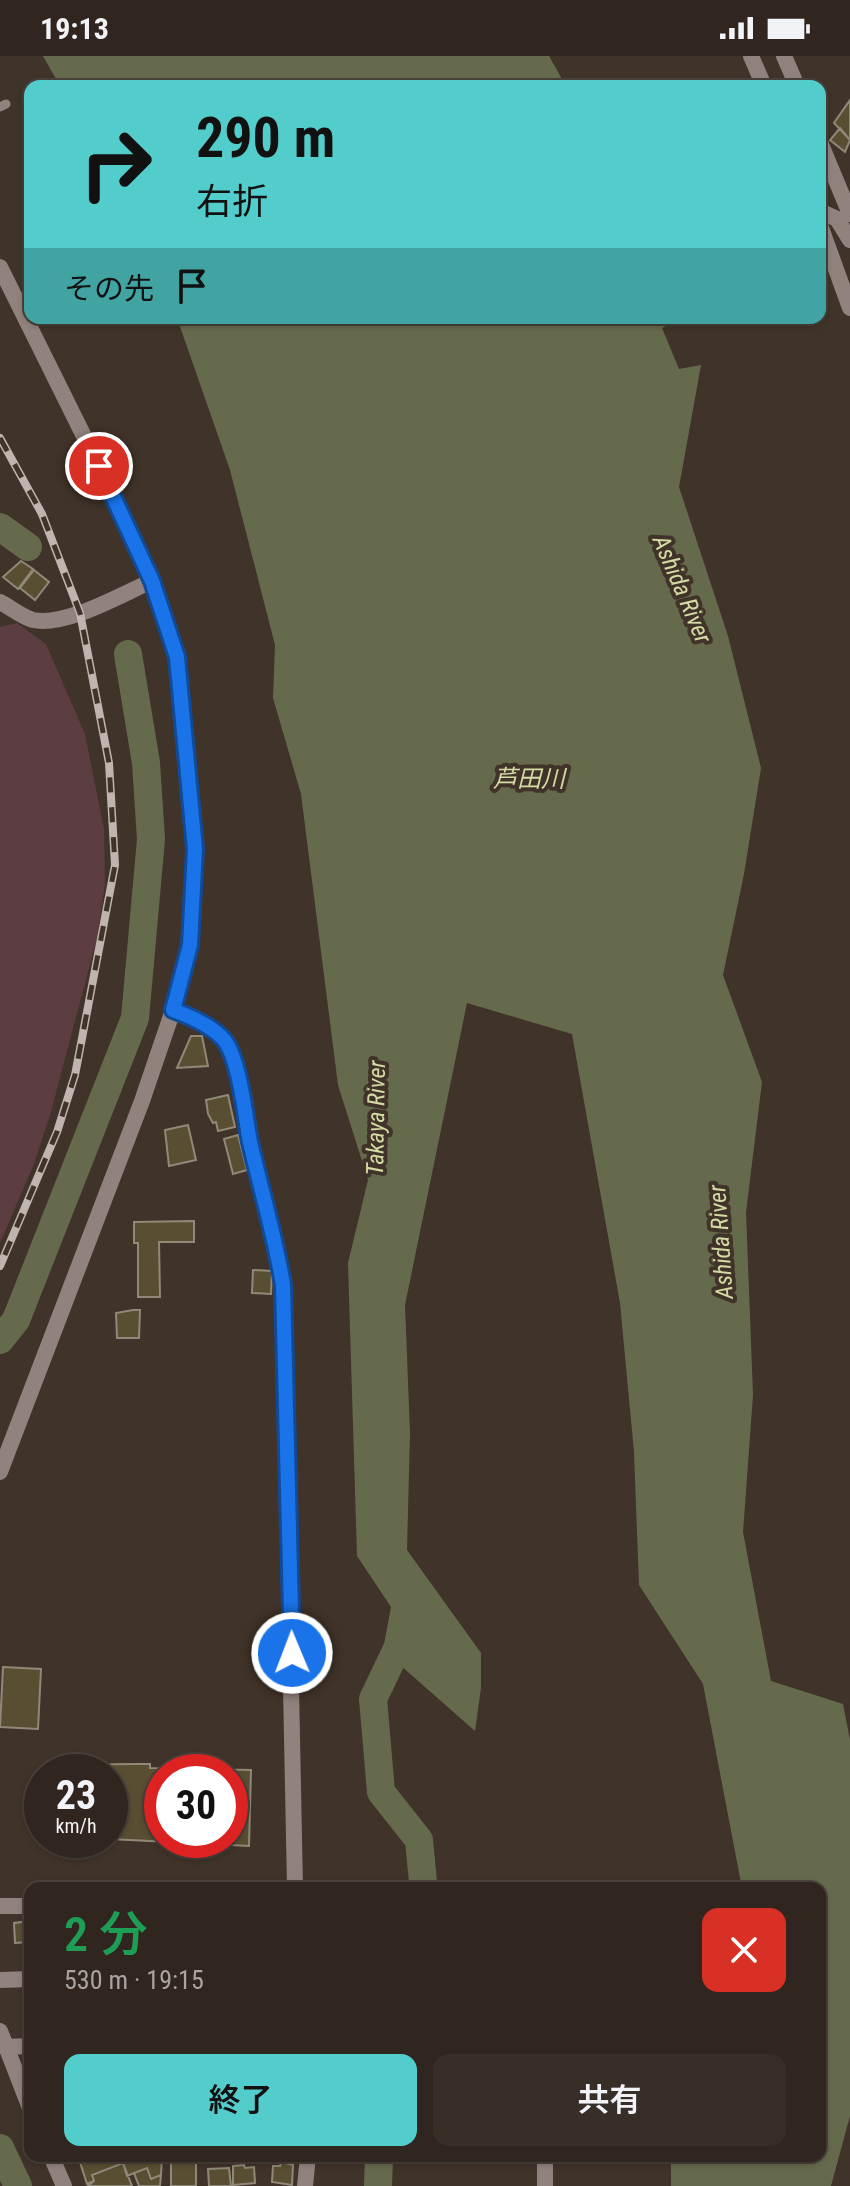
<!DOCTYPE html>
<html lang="ja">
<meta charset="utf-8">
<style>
:root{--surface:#30261f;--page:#382e28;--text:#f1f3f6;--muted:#a8a5a4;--line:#4b433d;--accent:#53cdcb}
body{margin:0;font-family:"Roboto Condensed","Noto Sans JP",sans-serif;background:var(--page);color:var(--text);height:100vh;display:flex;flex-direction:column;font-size:30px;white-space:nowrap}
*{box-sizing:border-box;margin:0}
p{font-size:26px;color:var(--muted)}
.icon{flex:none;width:44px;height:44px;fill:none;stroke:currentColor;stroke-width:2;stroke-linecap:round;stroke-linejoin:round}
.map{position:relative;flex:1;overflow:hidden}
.drawer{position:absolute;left:24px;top:1826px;width:802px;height:280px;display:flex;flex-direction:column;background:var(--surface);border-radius:16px;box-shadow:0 2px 6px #0004,0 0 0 2px var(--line)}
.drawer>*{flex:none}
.top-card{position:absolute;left:24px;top:24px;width:802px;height:244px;border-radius:16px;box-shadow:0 2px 6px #0004,0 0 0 2px var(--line);background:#53cdcb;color:#111;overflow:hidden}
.speed{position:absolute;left:24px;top:1698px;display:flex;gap:16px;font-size:40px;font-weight:700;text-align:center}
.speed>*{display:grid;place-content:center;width:104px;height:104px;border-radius:50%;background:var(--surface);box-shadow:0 2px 6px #0004,0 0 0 2px var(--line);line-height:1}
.speed small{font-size:20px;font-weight:400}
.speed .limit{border:12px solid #d22;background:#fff;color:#111}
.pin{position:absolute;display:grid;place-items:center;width:68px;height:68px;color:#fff;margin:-34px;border:4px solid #fff;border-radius:50%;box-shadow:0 2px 8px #0007}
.me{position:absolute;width:88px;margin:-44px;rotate:359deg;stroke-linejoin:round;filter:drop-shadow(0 0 6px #0008)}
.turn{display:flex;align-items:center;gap:28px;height:168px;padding:0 40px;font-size:36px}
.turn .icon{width:104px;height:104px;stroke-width:2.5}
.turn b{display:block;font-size:56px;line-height:68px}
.then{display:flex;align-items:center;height:76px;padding:0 40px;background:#0003;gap:16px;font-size:30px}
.round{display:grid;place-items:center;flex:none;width:84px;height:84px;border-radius:16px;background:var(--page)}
.overview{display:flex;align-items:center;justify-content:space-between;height:136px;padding:0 40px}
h1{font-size:48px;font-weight:600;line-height:60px;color:#1e9e55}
.cta{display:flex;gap:16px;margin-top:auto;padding:16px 40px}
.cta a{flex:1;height:92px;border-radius:16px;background:var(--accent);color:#111;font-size:32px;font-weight:600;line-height:92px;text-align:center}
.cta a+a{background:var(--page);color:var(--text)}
.status{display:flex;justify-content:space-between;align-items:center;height:56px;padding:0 40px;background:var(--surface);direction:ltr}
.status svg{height:22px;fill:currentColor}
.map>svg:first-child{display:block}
.green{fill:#5b3d42}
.water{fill:#666a4c}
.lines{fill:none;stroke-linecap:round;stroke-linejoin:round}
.stream{stroke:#666a4c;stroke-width:5}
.river{stroke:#666a4c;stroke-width:28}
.building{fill:#594e32;stroke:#908978;stroke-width:2;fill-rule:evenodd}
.service{stroke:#91827e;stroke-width:9}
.minor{stroke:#91827e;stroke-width:16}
.tertiary{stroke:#91827e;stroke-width:16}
.rail-casing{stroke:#c0b5ae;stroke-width:8}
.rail{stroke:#403329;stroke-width:5;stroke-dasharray:15;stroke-linecap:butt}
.route-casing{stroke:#114b97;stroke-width:20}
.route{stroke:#1a73e8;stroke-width:14}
.labels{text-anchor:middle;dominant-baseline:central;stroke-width:8;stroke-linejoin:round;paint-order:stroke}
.water-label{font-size:24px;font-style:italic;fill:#d3daa2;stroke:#403329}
</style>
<div class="status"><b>19:13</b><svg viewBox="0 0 49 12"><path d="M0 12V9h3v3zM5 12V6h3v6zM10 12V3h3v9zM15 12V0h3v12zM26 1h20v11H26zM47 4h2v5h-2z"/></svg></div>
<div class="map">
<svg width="850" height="2130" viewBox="0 0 850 2130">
<rect width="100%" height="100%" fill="#403329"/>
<path class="green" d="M17,567l29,21 39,90 19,95 1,55 -8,54 -46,174 -17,52 -34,79v-616z"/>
<path class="water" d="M43,0h506l17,30h-506z
M177,262h505l-20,10 17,41 22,-4 -22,122 49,149 33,132 -17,106 -21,101 39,107 -16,130 7,183 -10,137 28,149 72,23 7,36v376l-19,70h-160v-30h149v-268h-78l-39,-204 -64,-99 -5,-133 -14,-149 -48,-269 -105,-31 -62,302 5,128 -3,117 74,103v35l-6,43 -92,-81 8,-43 -34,-51 -9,-293 20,-83 -30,-95 -37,-291 -28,-96 2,-53 -45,-175z"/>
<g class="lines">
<path class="stream" d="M0,467l28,24"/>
<path class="river" d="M0,471l28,20
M0,1284l16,-20 119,-302 16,-179 -5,-76 -18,-109
M404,1566l1,10 -32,67 8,93 38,48 4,42 -2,6
M0,2092l18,38
M378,2130l1,-30"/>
</g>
<path class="building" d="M850,44v40l-16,-17z
M840,72l10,12 -5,12 -15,-12z
M21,505l12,8 -15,20 -15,-12z
M34,514l15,12 -14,18 -15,-12z
M191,980h11l6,30 -31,2z
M228,1039l7,32 -17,4 -2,-9 -3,1 -5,-9 -2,-14z
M188,1069l8,35 -27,6 -4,-36z
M238,1079l9,35 -14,4 -9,-35z
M194,1165v21h-35l1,55h-22v-54h-4v-21z
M253,1214l19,1 -1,23 -19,-1z
M133,1254h7l-1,28h-22l-1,-25z
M3,1611l38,2 -3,60 -38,-2z
M132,1708h18v4l101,2 -2,76 -139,-7v-67h-46v-7zM162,1716h68v68h-68z
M30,1865v21l-15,1 -1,-20z
M78,2100h84l-1,19 -10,4 -4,-11 -20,8 -4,-13 -31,12 2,6 -7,3z
M281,2106l12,3 -1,20 -20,-3 1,-16h7z
M123,2107l9,23h-44l6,-5 -2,-6z
M171,2107h25v23h-25z
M244,2109l1,3 9,-1 1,16 -22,2v-19z
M147,2112l4,11 10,-4 -1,11h-21l-5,-13z
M229,2112l2,18h-22l-1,-17z"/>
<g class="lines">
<path class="service" d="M0,51l6,-3"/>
<path class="minor" d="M784,0l13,30
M820,86l30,72
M820,155l17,8 13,21
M0,546c10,5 22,15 33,18 33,7 89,-26 119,-39
M173,954c16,6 41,17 52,31 16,23 22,84 28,113 10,44 23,86 30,131l12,603
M0,1850h30
M0,1924l30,-1
M4,1991l26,-1
M171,2100h137l-3,30
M545,2130v-27"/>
<path class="tertiary" d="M751,0l13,30
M820,169l30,83
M0,211l127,256 25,58 25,76 18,192 -5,96 -17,65 -31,91 -142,371
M0,1975l30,77
M51,2100l13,30"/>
<g class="rail-casing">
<path id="rail" d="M0,382l42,76 38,99 29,150 6,102 -40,210 -18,57 -57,134"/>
</g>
<use href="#rail" class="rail"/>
</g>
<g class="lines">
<g class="route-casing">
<path id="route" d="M99,410l53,115 25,76 18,192 -5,96 -17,65c16,6 41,17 52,31 15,21 20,75 25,101 11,48 25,94 33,143l9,368"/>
</g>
<use href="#route" class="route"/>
</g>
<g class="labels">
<g class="water-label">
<text transform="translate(682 533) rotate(67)">Ashida River</text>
<text x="529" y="723">芦田川</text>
<text transform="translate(376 1062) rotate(-89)">Takaya River</text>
<text transform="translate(721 1186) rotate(-94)">Ashida River</text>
</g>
</g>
</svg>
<div class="speed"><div>23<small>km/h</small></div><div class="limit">30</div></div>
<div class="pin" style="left:99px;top:410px;background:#d93025"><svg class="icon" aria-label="arrive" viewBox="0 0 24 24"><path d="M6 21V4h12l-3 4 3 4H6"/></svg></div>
<svg class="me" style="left:292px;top:1597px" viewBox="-20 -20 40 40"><circle r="17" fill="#1a73e8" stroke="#fff" stroke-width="3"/><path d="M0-11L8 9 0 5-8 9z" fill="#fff"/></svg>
<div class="top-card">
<div class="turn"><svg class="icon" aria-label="right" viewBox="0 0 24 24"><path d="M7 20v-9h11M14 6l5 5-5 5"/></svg><div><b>290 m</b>右折</div></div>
<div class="then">その先<svg class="icon" aria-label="arrive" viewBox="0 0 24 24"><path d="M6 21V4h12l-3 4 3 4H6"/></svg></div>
</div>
<section class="drawer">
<div class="overview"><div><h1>2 分</h1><p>530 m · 19:15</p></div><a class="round" style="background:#d93025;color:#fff"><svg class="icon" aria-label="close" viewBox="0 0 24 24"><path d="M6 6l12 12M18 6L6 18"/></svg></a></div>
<div class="cta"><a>終了</a><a>共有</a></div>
</section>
</div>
